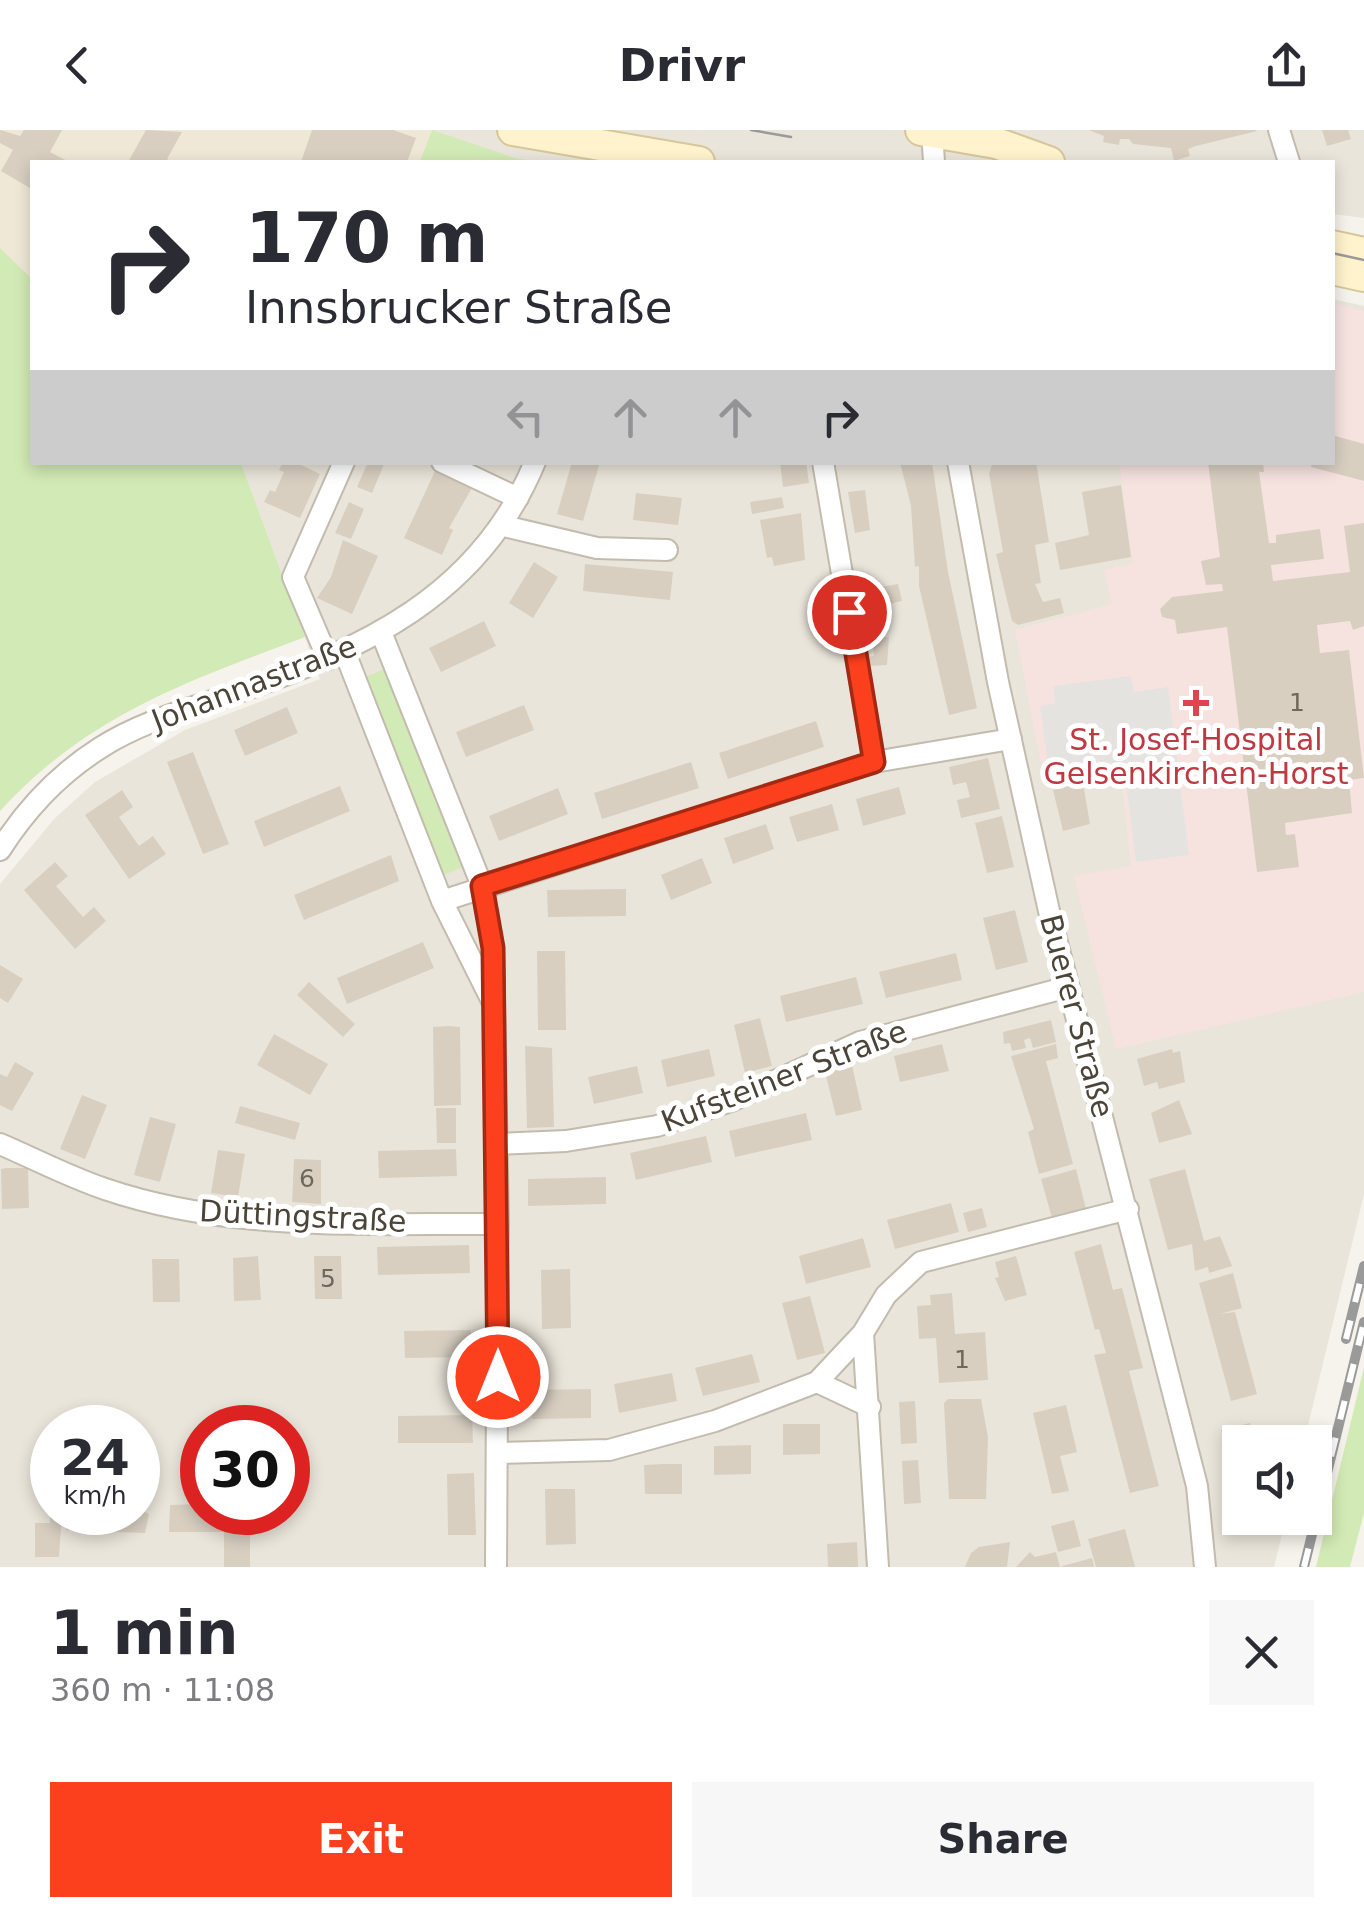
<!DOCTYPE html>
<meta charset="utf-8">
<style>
:root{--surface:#fff;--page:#f7f7f7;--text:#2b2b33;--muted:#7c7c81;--accent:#fc3f1d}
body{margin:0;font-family:"DejaVu Sans",sans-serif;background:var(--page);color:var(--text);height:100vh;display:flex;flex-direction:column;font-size:38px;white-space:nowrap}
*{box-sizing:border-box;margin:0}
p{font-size:32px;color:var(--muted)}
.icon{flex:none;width:55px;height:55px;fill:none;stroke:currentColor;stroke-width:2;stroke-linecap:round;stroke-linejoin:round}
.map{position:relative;height:1437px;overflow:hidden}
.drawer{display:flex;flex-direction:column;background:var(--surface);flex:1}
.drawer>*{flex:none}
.hud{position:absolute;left:30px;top:30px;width:1305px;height:305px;border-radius:0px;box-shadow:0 5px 15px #0003;background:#fff;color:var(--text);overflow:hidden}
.tools{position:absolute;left:1222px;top:1295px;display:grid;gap:20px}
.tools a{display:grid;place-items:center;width:110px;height:110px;border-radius:0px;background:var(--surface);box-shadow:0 5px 15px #0003;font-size:50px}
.speed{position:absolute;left:30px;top:1275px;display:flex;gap:20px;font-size:50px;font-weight:700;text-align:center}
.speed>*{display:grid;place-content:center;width:130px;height:130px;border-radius:50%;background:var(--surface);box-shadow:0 5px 15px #0003;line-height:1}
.speed small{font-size:25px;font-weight:400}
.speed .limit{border:15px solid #d22;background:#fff;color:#111}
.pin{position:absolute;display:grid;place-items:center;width:85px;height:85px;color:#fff;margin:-42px;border:5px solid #fff;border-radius:50%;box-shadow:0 2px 10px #0007}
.me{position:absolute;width:110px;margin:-55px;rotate:0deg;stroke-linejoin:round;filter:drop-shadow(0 0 8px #0008)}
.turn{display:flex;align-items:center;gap:35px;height:210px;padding:0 50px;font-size:45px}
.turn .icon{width:130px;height:130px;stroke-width:2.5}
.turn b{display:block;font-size:70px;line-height:85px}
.lanes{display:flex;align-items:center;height:95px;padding:0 50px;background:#0003;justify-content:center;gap:50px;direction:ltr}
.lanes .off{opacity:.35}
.round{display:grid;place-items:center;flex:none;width:105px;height:105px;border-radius:0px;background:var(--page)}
.head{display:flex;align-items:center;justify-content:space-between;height:170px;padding:0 50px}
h1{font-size:60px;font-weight:600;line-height:75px}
.primary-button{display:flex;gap:20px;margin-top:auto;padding:20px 50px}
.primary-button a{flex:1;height:115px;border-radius:0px;background:var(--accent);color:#fff;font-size:40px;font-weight:600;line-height:115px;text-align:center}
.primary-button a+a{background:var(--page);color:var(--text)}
header{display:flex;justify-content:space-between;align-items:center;height:130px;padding:0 50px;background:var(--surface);font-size:45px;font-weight:600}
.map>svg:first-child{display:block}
.residential{fill:#eae5da;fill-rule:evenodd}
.education{fill:#efe8d6}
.medical{fill:#f6e3e0}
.green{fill:#d2eab5}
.parking{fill:#e5e3e0}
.building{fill:#d8cfc1}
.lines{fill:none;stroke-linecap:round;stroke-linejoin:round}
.street-casing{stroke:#c2bbae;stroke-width:24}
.secondary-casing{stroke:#d6c79b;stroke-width:34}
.street{stroke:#fff;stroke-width:20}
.secondary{stroke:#fff3cd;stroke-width:30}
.tram{stroke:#9a9a9a;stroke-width:2.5}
.rail-casing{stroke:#9a9a9a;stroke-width:10}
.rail{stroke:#fff;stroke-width:6;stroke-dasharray:19;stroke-linecap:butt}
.route-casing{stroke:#a42913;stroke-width:25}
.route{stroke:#fc3f1d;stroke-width:18}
.health-dot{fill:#e0444e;stroke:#fff;stroke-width:4}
.labels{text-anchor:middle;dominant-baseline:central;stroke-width:10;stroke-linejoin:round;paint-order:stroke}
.number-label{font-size:25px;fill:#6e675b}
.street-label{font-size:30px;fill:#4b4439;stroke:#fff}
.health-label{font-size:30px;fill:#be3a42;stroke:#fff}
</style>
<header><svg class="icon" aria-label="back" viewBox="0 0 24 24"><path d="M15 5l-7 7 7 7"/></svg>Drivr<svg class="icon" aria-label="share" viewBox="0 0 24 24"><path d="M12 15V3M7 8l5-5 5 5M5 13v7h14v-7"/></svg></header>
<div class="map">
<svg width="1364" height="1437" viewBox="0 0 1364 1437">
<rect width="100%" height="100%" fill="#f6f3ec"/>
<path class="residential" d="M0,0h1364v88l-31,-4 -1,-52h-1300v117l-32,-31z
M1333,169l31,7v888l-60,248h-64v76h46l-12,49h-1274v-683l55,-66 40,-36 90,-52 135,-51 -79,-216 1091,-1zM52,1298h86v84h-86zM202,1298h86v84h-86z"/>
<path class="education" d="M0,0h432l-12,32h-388v117l-32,-31z"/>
<path class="medical" d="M1333,173l31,8v681l-248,57 -42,-173 57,-10 -10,-90 -76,8 -30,-154 97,-26 -8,-34 29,-7 -14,-100 213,-1z"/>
<path class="green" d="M432,0l86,29 25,3h-123z
M0,118l32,31v183l209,1 64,174c-119,45 -217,78 -305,174z
M385,539l80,197 -21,9 -81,-197z
M1364,1237v146l-14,54h-34z"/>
<path class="parking" d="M1131,546l3,16 34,-5 21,168 -53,7 -11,-88 -61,7 -2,-17 -14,1 -8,-59 15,-3 -2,-17z"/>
<path class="building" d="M0,0l20,6 4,-6h38l-12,22 19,10h-37l-2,26 -29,-17 12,-21 -13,-7z
M146,0l36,2 -15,27 6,3h-45z
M312,0h81l23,8 -9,24h-106z
M1089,0h167l1,1 -61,15 -8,3 2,7 -16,5 -3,-13 -38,-4 -4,-5h-9l-1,6 -16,-3 1,-6z
M1322,0h26l3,9 -24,7z
M1332,305l32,9v37l-53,-14 1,-5h20z
M283,332h12l25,12 -20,44 -36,-16 6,-12 5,2 9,-20 -5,-2z
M368,332h17l-13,31 -15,-6z
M572,332h28l-17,59 -26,-7z
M780,332h26l3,21 -26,4z
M900,332h32l16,110 29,136 -28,7 -30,-129v-20l-4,1 -4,-61z
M1036,332l13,80 -14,3 6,38 -6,1 8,18 17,-4 4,15 -46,12 -6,-4 -16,-67 7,-2 -14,-78 3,-10z
M1208,332h55l1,10h-5l10,71h7v-8l44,-6 4,30 -53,6 2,16 77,-9 -6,-46 20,-3v103l-11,4 -3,-9 -33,4 3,28 29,-3 15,128 -15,2 3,33 -67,10 1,12 9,-1 4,33 -42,5 -30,-245 -50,7 -2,-14 -13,-3 -2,-8 12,-12 51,-6 -1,-7 -16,1 -5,-24 19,-4z
M435,341l37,17 -23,40 4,2 -11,25 -38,-17z
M1121,355l10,72 -71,13 -5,-27 34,-8 -7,-43z
M865,360l5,40 -15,3 -7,-41z
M636,363l46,5 -4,27 -45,-5z
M782,367l2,11 -32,6 -2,-12z
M349,372l15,7 -13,30 -16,-6z
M801,383l4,47 -31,6 -2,-9 -5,1 -7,-38z
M343,410l35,16 -26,58 -35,-16 14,-21z
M534,432l24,15 -25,41 -24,-15z
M585,434l88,8 -3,28 -87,-9z
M898,454l4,17 -45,11 -3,-20z
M484,491l12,25 -55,26 -12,-24z
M889,507l-2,28 -18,1 -1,-9 6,-1 -2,-18z
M524,575l10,25 -68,27 -10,-25z
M287,577l11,26 -53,23 -11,-26z
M816,591l8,26 -96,32 -9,-26z
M193,622l36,92 -26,10 -36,-92z
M988,628l12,51 -39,9 -4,-18 13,-3 -4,-15 -13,3 -4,-18z
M691,632l8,26 -97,31 -8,-26z
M1083,653l7,41 -27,7 -10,-41z
M340,656l10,25 -86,36 -10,-26z
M899,657l7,27 -43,12 -7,-27z
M558,658l10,26 -69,27 -10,-25z
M122,660l11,17 -14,10 20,29 14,-10 13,18 -37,25 -44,-64z
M832,674l7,26 -42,12 -8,-25z
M1002,686l12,51 -27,6 -12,-50z
M766,694l8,25 -41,15 -9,-26z
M391,725l8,26 -95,39 -10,-25z
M702,728l10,25 -41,17 -10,-25z
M55,732l13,14 -12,10 27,31 11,-10 12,14 -31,28 -51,-59z
M626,759v27l-78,1 -1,-27z
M1015,780l13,52 -32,8 -13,-52z
M423,812l11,26 -87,36 -10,-26z
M537,821h28l1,79h-28z
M956,823l6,27 -76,18 -7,-26z
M0,835l23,14 -15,24 -8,-5z
M856,847l7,27 -77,18 -6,-26z
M309,852l46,42 -12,13 -46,-42z
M760,888l12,48 -27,7 -11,-48z
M1051,890l5,22 -23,6 -3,-10 -6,2 2,8 -14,3 -2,-8 -6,1 -1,-12z
M448,896l12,1 1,78 -27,1 -1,-79z
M274,904l54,30 -18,31 -53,-30z
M942,914l7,27 -49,11 -6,-26z
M1056,914l2,14 -12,3 27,103 -34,10 -11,-42 6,-3 -23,-73z
M525,916l27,2 2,79 -27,1z
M709,919l6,27 -48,11 -6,-27z
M1172,919l1,4 7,-2 5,31 -26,7 -2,-7 -13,4 -7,-27z
M851,931l11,49 -26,6 -12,-48z
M15,932l19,11 -22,38 -12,-6v-31l7,3z
M637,936l6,27 -49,11 -6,-27z
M82,965l25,10 -22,54 -25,-10z
M1179,970l13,34 -33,9 -8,-30z
M240,976l60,17 -5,17 -60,-17z
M436,978h20v35h-19z
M806,983l6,27 -77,17 -6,-26z
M150,987l26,7 -16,58 -26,-7z
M706,1006l6,26 -76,18 -6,-27z
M456,1019l1,27 -78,2 -1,-27z
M218,1020l27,4 -7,43 -27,-4z
M294,1029l27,1v44l-29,-2z
M6,1038h22l1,40 -27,1 -1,-40z
M1076,1039l10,40 -34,9 -11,-39z
M1185,1039l19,72 16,-5 12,30 -23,7 -1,-6 -13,4 -3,-27 -24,6 -19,-71z
M606,1047v27l-78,2v-27z
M951,1073l8,29 -64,17 -8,-29z
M982,1078l5,19 -19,5 -5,-19z
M863,1108l8,29 -65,17 -7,-28z
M1101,1114l12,46 9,-2 21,80 -14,3 30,115 -29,7 -36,-138 12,-2 -7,-24 -4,1 -21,-78z
M469,1115l1,28 -92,2 -1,-28z
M258,1126l3,44 -27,1 -1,-43z
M314,1126h27l1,43h-27z
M1016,1126l11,39 -22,6 -10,-23 4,-1 -4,-15z
M152,1129h27l1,43h-27z
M570,1139l1,59 -29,1 -1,-59z
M1233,1143l9,35 -22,6 15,-2 22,82 -26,7 -32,-118z
M952,1163l3,41 30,-2 3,48 -49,3 -3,-45 -17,1 -2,-33 14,-1 -1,-10z
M810,1166l15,57 -28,7 -15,-57z
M471,1200v27l-66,1 -1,-27z
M752,1224l8,28 -57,14 -8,-28z
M672,1243l5,28 -58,12 -5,-29z
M591,1259v29l-59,1 -1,-29z
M948,1269h33l7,38 -2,62h-37l-5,-96z
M915,1271l2,42 -16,1 -2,-42z
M1066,1275l11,47 -17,4 9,35 -17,3 -19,-81z
M472,1285l1,28h-75v-27z
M1250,1293l5,19h-15v25l-8,3 -11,-40z
M783,1294h37v30l-37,1z
M751,1315v29l-37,1v-29z
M918,1330l3,43 -17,1 -2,-43z
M664,1334h18v30h-37l-1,-29z
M474,1343l2,62h-28l-1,-61z
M545,1359h30l1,55 -30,1z
M202,1374v8h22l1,10h25v45h-26v-35h-55l1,-27z
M138,1379l11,5 -4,19 -79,-3v-18h72z
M50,1382h12l-3,45h-24v-34h15z
M1074,1390l7,26 -23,6 -7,-26z
M1125,1399l10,38h-39l-8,-28z
M857,1412l1,25h-30l-1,-23z
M1010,1412l-3,25h-42l6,-14 8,-6z
M1030,1422l5,5 21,-5 4,15h-44z
M1092,1428l2,9h-32v-1z"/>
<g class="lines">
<g class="street-casing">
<path id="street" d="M932,0l2,32
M1279,0l10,32
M442,332l76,36
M823,332l51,300
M958,332l40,220 51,229 148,575 8,81
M504,396l93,22 70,2
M381,502l101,254 11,62 5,276 -2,343
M344,520l98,251 51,102
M328,529l-35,-82 51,-115
M0,720c26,-41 59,-76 100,-102 40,-26 89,-39 133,-54 130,-45 246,-97 302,-232
M442,771l432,-139 137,-23
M0,1014c35,15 69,33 105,45 126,43 262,34 393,35
M497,1014l69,-3 91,-15 74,-25 129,-59 208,-55
M863,1203l15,234
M817,1252l53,25
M498,1323l111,-3 106,-29 102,-39 46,-49 23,-38 35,-33 207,-53"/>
</g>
<g class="secondary-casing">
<path id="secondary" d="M513,0l186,32
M921,0l75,13 53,19
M1332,116l32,7
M1332,139l32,7"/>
</g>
<use href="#street" class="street"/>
<use href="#secondary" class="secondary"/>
<path class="tram" d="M751,0l40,7
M1332,123l32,7"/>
<g class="rail-casing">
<path id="rail" d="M1346,1209l18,-73
M1304,1437l60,-245"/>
</g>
<use href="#rail" class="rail"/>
</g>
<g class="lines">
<g class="route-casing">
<path id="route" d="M498,1247l-5,-429 -11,-62 392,-124 -25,-150"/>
</g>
<use href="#route" class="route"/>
</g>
<path class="health-dot" d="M1191 558h10v10h10v10h-10v10h-10v-10h-10v-10h10z"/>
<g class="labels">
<g class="number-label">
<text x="1297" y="572">1</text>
<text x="307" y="1048">6</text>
<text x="328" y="1148">5</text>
<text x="962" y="1229">1</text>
</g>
<g class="street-label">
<text transform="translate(254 553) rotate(-21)">Johannastraße</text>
<text transform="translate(1077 886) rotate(75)">Buerer Straße</text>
<text transform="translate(784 946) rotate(-21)">Kufsteiner Straße</text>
<text transform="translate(303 1086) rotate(3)">Düttingstraße</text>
</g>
<g class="health-label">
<text x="1196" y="609">St. Josef-Hospital<tspan x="1196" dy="34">Gelsenkirchen-Horst</tspan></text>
</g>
</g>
</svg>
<div class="tools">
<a><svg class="icon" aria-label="sound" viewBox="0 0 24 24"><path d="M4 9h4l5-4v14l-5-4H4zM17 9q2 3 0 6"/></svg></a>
</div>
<div class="speed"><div>24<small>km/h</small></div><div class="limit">30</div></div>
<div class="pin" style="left:849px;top:482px;background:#d93025"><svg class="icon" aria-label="arrive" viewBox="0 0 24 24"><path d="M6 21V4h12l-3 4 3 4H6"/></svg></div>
<svg class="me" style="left:498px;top:1247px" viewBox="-20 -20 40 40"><circle r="17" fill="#fc3f1d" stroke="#fff" stroke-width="3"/><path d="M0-11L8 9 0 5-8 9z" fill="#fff"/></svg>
<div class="hud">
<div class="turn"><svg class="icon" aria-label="right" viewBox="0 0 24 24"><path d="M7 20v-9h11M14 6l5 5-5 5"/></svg><div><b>170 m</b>Innsbrucker Straße</div></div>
<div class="lanes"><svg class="icon off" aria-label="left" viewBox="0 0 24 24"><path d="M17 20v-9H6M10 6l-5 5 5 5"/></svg><svg class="icon off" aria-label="ahead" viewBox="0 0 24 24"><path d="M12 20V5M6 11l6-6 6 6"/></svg><svg class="icon off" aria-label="ahead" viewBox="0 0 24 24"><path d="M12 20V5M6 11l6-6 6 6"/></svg><svg class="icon" aria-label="right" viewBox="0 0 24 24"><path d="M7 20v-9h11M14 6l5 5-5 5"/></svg></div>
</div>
</div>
<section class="drawer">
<div class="head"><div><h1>1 min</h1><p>360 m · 11:08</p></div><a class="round"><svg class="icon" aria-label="close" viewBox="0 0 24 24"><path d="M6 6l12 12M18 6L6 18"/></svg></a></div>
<div class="primary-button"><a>Exit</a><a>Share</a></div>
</section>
